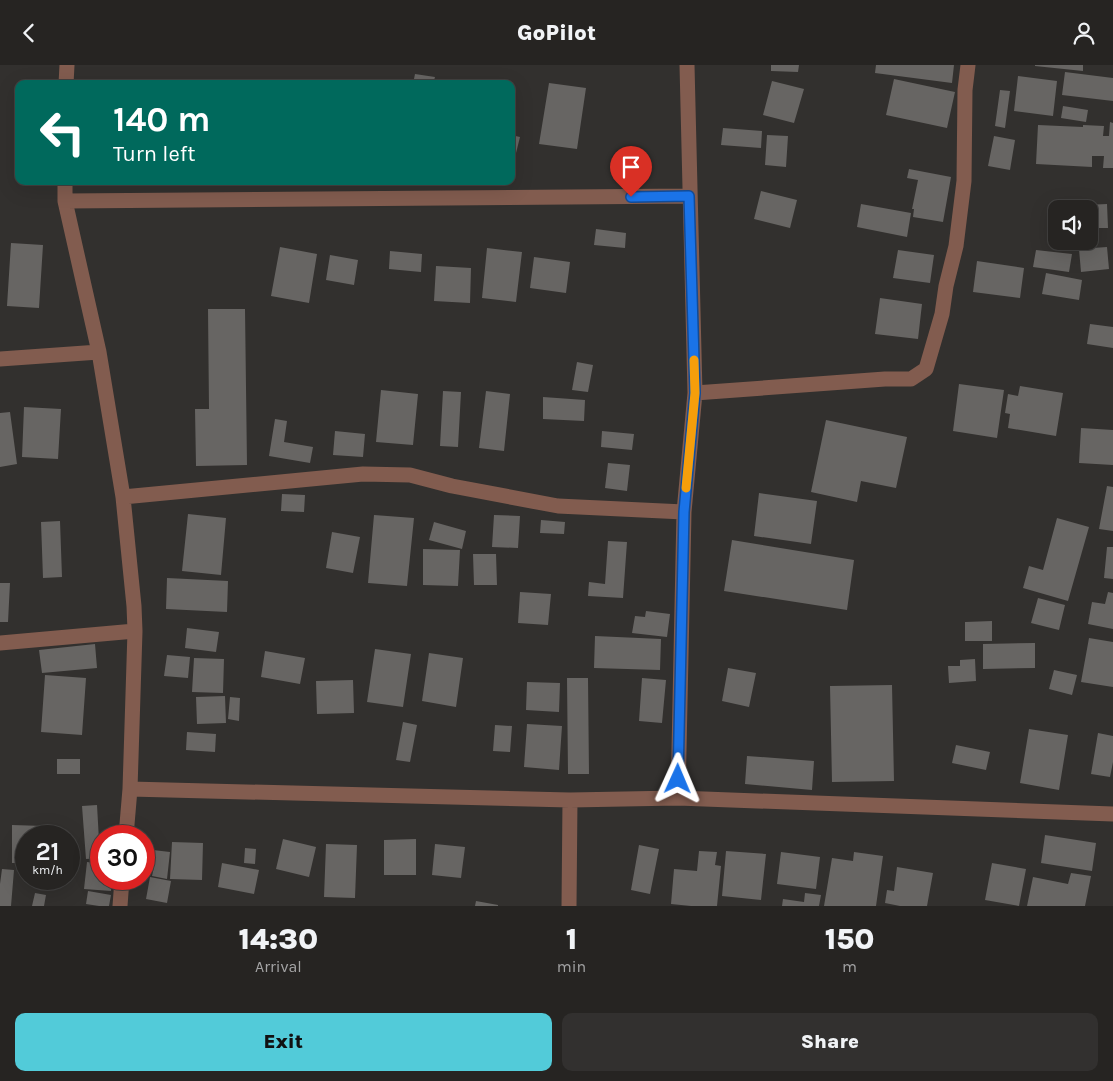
<!DOCTYPE html>
<style>
:root{--surface:#262422;--page:#32302f;--text:#f1f3f6;--muted:#a4a4a5;--line:#424140;--accent:#52cbd9}
body{margin:0;font-family:Karla,sans-serif;background:var(--page);color:var(--text);height:100vh;display:flex;flex-direction:column;font-size:19px;white-space:nowrap}
*{box-sizing:border-box;margin:0}
p{font-size:16px;color:var(--muted)}
.icon{flex:none;width:28px;height:28px;fill:none;stroke:currentColor;stroke-width:2;stroke-linecap:round;stroke-linejoin:round}
.map{position:relative;height:841px;overflow:hidden}
.details{display:flex;flex-direction:column;background:var(--surface);flex:1}
.details>*{flex:none}
.top-card{position:absolute;left:15px;top:15px;width:500px;height:105px;border-radius:10px;box-shadow:0 5px 20px #0002,0 0 0 1px var(--line);background:#00695c;color:#fff;overflow:hidden}
.controls{position:absolute;left:1048px;top:135px;display:grid;gap:10px}
.controls a{display:grid;place-items:center;width:50px;height:50px;border-radius:10px;background:var(--surface);box-shadow:0 5px 20px #0002,0 0 0 1px var(--line);font-size:25px}
.speed{position:absolute;left:15px;top:760px;display:flex;gap:10px;font-size:25px;font-weight:700;text-align:center}
.speed>*{display:grid;place-content:center;width:65px;height:65px;border-radius:50%;background:var(--surface);box-shadow:0 5px 20px #0002,0 0 0 1px var(--line);line-height:1}
.speed small{font-size:12px;font-weight:400}
.speed .limit{border:8px solid #d22;background:#fff;color:#111}
.pin{position:absolute;display:grid;place-items:center;width:42px;height:42px;color:#fff;margin:-51px -21px;border-radius:50% 50% 50% 0;rotate:-45deg;box-shadow:0 0 5px #0007}
.pin .icon{rotate:45deg}
.me{position:absolute;width:55px;margin:-28px;rotate:1deg;stroke-linejoin:round;filter:drop-shadow(0 0 4px #0008)}
.turn{display:flex;align-items:center;gap:18px;height:105px;padding:0 15px;font-size:22px}
.turn .icon{width:65px;height:65px;stroke-width:2.5}
.turn b{display:block;font-size:35px;line-height:42px}
.eta{display:flex;justify-content:space-evenly;align-items:center;height:85px;text-align:center}
.eta b{font-size:30px;font-weight:800;line-height:35px}
.button{display:flex;gap:10px;margin-top:auto;padding:10px 15px}
.button a{flex:1;height:58px;border-radius:10px;background:var(--accent);color:#111;font-size:20px;font-weight:800;line-height:58px;text-align:center}
.button a+a{background:var(--page);color:var(--text)}
header{display:flex;justify-content:space-between;align-items:center;height:65px;padding:0 15px;background:var(--surface);font-size:22px;font-weight:800}
.map>svg:first-child{display:block}
.building{fill:#676563}
.lines{fill:none;stroke-linecap:round;stroke-linejoin:round}
.street{stroke:#825c4f;stroke-width:15}
.route-casing{stroke:#114b97;stroke-width:12}
.route{stroke:#1a73e8;stroke-width:9}
.slow{stroke:#f59e0b;stroke-width:9}
</style>
<header><svg class="icon" aria-label="back" viewBox="0 0 24 24"><path d="M15 5l-7 7 7 7"/></svg>GoPilot<svg class="icon" aria-label="person" viewBox="0 0 24 24"><circle cx="12" cy="8" r="4"/><path d="M4 21q1-7 8-7t8 7"/></svg></header>
<div class="map">
<svg width="1113" height="841" viewBox="0 0 1113 841">
<rect width="100%" height="100%" fill="#32302e"/>
<path class="building" d="M771,0h28l-1,7 -27,-1z
M876,0h78l-2,18 -77,-10z
M1035,0h48v6l-48,-5z
M1065,7l48,6v23l-51,-6z
M415,9l20,3 -2,7h-20z
M1018,11l39,5 -4,35 -39,-5z
M894,14l61,13 -8,36 -61,-13z
M772,16l32,8 -10,34 -31,-8z
M549,18l37,5 -9,61 -38,-5z
M1000,25l10,1 -5,37 -10,-2z
M1063,41l25,4 -2,12 -25,-4z
M1110,57l3,1v45h-10l1,-12h-12v11l-56,-3 2,-39 45,2v-2l21,1 -1,10h6z
M723,63l39,3 -1,17 -40,-3z
M511,70l9,2 -5,20 -4,-1z
M767,70l21,1 -2,31 -21,-2z
M994,71l21,4 -5,30 -22,-4z
M909,104l42,8 -8,45 -30,-5 1,-8h-2l6,-29 -11,-2z
M761,126l36,9 -7,28 -36,-9z
M861,139l50,9 -4,24 -50,-10z
M1107,139l1,24h-19v-19h-24v-3z
M596,164l30,4 -1,15 -31,-3z
M11,178l32,2 -4,63 -32,-2z
M280,182l37,7 -8,49 -38,-7z
M1107,182l2,22 -28,3 -2,-23z
M487,183l35,4 -6,50 -34,-4z
M898,185l36,5 -4,28 -37,-5z
M1036,185l36,4 -3,18 -36,-5z
M390,186l32,3 -1,18 -32,-3z
M330,190l28,5 -4,25 -28,-5z
M534,192l36,5 -4,31 -36,-5z
M977,196l47,7 -4,30 -47,-6z
M436,201l35,2 -1,35 -36,-2z
M1046,208l36,7 -3,20 -37,-6z
M880,233l42,6 -4,35 -43,-5z
M208,244h37l2,156 -51,1 -1,-57h14z
M1090,259l23,3v21l-26,-4z
M577,297l16,3 -5,27 -16,-2z
M959,319l45,6 -7,48 -44,-7z
M1020,321l43,7 -7,43 -48,-8 2,-14 -5,-1 3,-19 10,2z
M381,325l37,4 -5,51 -37,-3z
M443,326l18,1 -3,55 -18,-1z
M486,326l24,3 -6,57 -25,-3z
M543,332l42,3 -1,21 -41,-2z
M24,342l37,2 -3,50 -36,-2z
M10,347l7,52 -17,3v-54z
M275,354l12,2 -3,21 29,5 -3,16 -41,-7z
M826,355l81,17 -11,51 -35,-7 -4,21 -46,-10z
M1081,363l32,2v35l-34,-2z
M335,366l30,3 -2,23 -30,-2z
M602,366l32,3 -2,16 -31,-3z
M608,398l22,2 -3,26 -22,-3z
M1107,421l6,1v44l-14,-2z
M759,428l58,8 -6,43 -57,-8z
M282,429l23,1 -1,17 -23,-1z
M188,449l38,4 -5,57 -39,-4z
M374,450l40,3 -7,68 -39,-3z
M494,450l26,1 -2,32 -26,-1z
M1057,453l32,9 -21,74 -45,-13 6,-22 14,4z
M541,455l24,2 -1,12 -24,-1z
M60,456l2,56 -19,1 -2,-56z
M434,457l32,9 -4,18 -33,-9z
M332,467l28,5 -7,36 -27,-5z
M732,475l122,20 -7,50 -123,-19z
M608,476l19,1 -4,56 -35,-2 1,-14 16,2z
M1107,482h6v32l-9,-1z
M423,484l37,1 -2,36 -35,-1z
M473,489h23l1,31h-23z
M167,513l61,3 -1,31 -61,-3z
M0,518h10l-2,39h-8z
M520,527l31,2 -3,31 -30,-2z
M1108,527l5,1v36l-25,-5 4,-22 13,2z
M1038,533l27,7 -6,25 -28,-7z
M646,546l24,3 -3,23 -35,-4 3,-17 10,1z
M992,556v20h-27v-19z
M187,563l32,4 -3,20 -31,-4z
M595,571l66,3 -1,31 -66,-2z
M1089,573l24,4v45l-32,-5z
M1035,578v25l-52,1v-25z
M95,579l2,24 -55,5 -3,-23z
M375,584l36,5 -8,53 -36,-5z
M265,586l40,7 -5,26 -39,-7z
M429,588l34,5 -7,49 -34,-6z
M167,590l23,2 -2,21 -24,-2z
M194,593l30,1 -1,34 -31,-1z
M975,594l1,22 -27,2 -1,-17h12v-6z
M728,603l28,5 -7,34 -27,-6z
M1054,605l23,5 -5,20 -23,-6z
M45,610l41,3 -4,57 -41,-3z
M567,613h21l1,96h-21z
M642,613l24,2 -4,43 -23,-2z
M353,615l1,33 -37,1 -1,-33z
M527,617l33,1 -1,29 -33,-2z
M892,620l2,96 -62,1 -2,-96z
M225,631l1,27 -29,1 -1,-27z
M230,632l10,1 -1,23 -11,-2z
M403,657l14,3 -7,37 -14,-2z
M527,659l35,2 -3,44 -35,-3z
M495,660l17,1 -2,26 -17,-1z
M1029,664l39,6 -9,55 -39,-7z
M187,667l29,2 -1,18 -29,-2z
M1098,668l15,3v26l-3,15 -19,-3z
M956,680l34,7 -4,18 -34,-7z
M747,691l67,5 -2,29 -67,-6z
M57,694h23v15h-23z
M97,740l3,53 -14,1 -4,-53z
M12,760l32,1v10h-18v27h-14z
M1045,770l51,8 -4,28 -51,-8z
M283,774l33,8 -7,30 -33,-8z
M416,774v36h-32v-35z
M172,777l31,1 -1,37 -32,-1z
M326,779l31,1 -2,53 -31,-1z
M435,779l30,3 -4,31 -29,-3z
M639,780l20,4 -9,45 -19,-4z
M245,783l11,1 -1,15 -11,-1z
M153,785l17,2 -3,27 -15,-3 3,-14 -5,-1z
M699,786l18,1 -2,13 6,1 -4,40h-26l-20,-2 3,-35 23,2z
M726,786l40,3 -5,46 -39,-4z
M781,787l39,5 -4,32 -39,-5z
M854,787l29,4 -7,50h-52l8,-48 21,3z
M87,797l14,2v15h11l-1,12 -27,-2z
M222,798l37,7 -5,24 -36,-7z
M992,798l34,6 -7,37 -34,-6z
M897,802l36,6 -6,33h-27l-15,-3 2,-13 7,1z
M2,804l12,1 -3,36h-11v-22z
M1071,808l20,3 -6,30h-58l6,-29 35,7z
M150,812l21,4 -4,22 -21,-4z
M88,826l23,4 -2,11h-10l-13,-2z
M35,828l11,2 -2,11h-12z
M805,828l16,2 -2,11h-37l1,-7 21,3z
M476,836l22,4v1h-23z"/>
<g class="lines">
<path class="street" d="M66,19l1,-19
M65,116v20l34,151 24,145 11,109 1,25 -5,158 -4,47
M65,136l624,-5
M0,294l99,-7
M695,328l190,-14h26l15,-10 16,-55 4,-28 10,-40 8,-65 1,-91 3,-25
M123,432l240,-23 47,1 42,11 106,20 126,6
M0,578l135,-12
M130,724l440,11 108,-2 435,16
M678,733l6,-286 11,-119 -8,-328
M120,841l2,-27
M569,841l1,-106"/>
</g>
<g class="lines">
<g class="route-casing">
<path id="route" d="M631,132l58,-1 6,197 -11,119 -6,267"/>
</g>
<use href="#route" class="route"/>
<path class="slow" d="M686,423l9,-95 -1,-33"/>
</g>
</svg>
<div class="controls">
<a><svg class="icon" aria-label="sound" viewBox="0 0 24 24"><path d="M4 9h4l5-4v14l-5-4H4zM17 9q2 3 0 6"/></svg></a>
</div>
<div class="speed"><div>21<small>km/h</small></div><div class="limit">30</div></div>
<div class="pin" style="left:631px;top:132px;background:#d93025"><svg class="icon" aria-label="arrive" viewBox="0 0 24 24"><path d="M6 21V4h12l-3 4 3 4H6"/></svg></div>
<svg class="me" style="left:678px;top:714px" viewBox="-20 -20 40 40"><path d="M0-17L14 15 0 8-14 15z" fill="#1a73e8" stroke="#fff" stroke-width="4"/></svg>
<div class="top-card">
<div class="turn"><svg class="icon" aria-label="left" viewBox="0 0 24 24"><path d="M17 20v-9H6M10 6l-5 5 5 5"/></svg><div><b>140 m</b>Turn left</div></div>
</div>
</div>
<section class="details">
<div class="eta">
<div><b>14:30</b><p>Arrival</p></div>
<div><b>1</b><p>min</p></div>
<div><b>150</b><p>m</p></div>
</div>
<div class="button"><a>Exit</a><a>Share</a></div>
</section>
